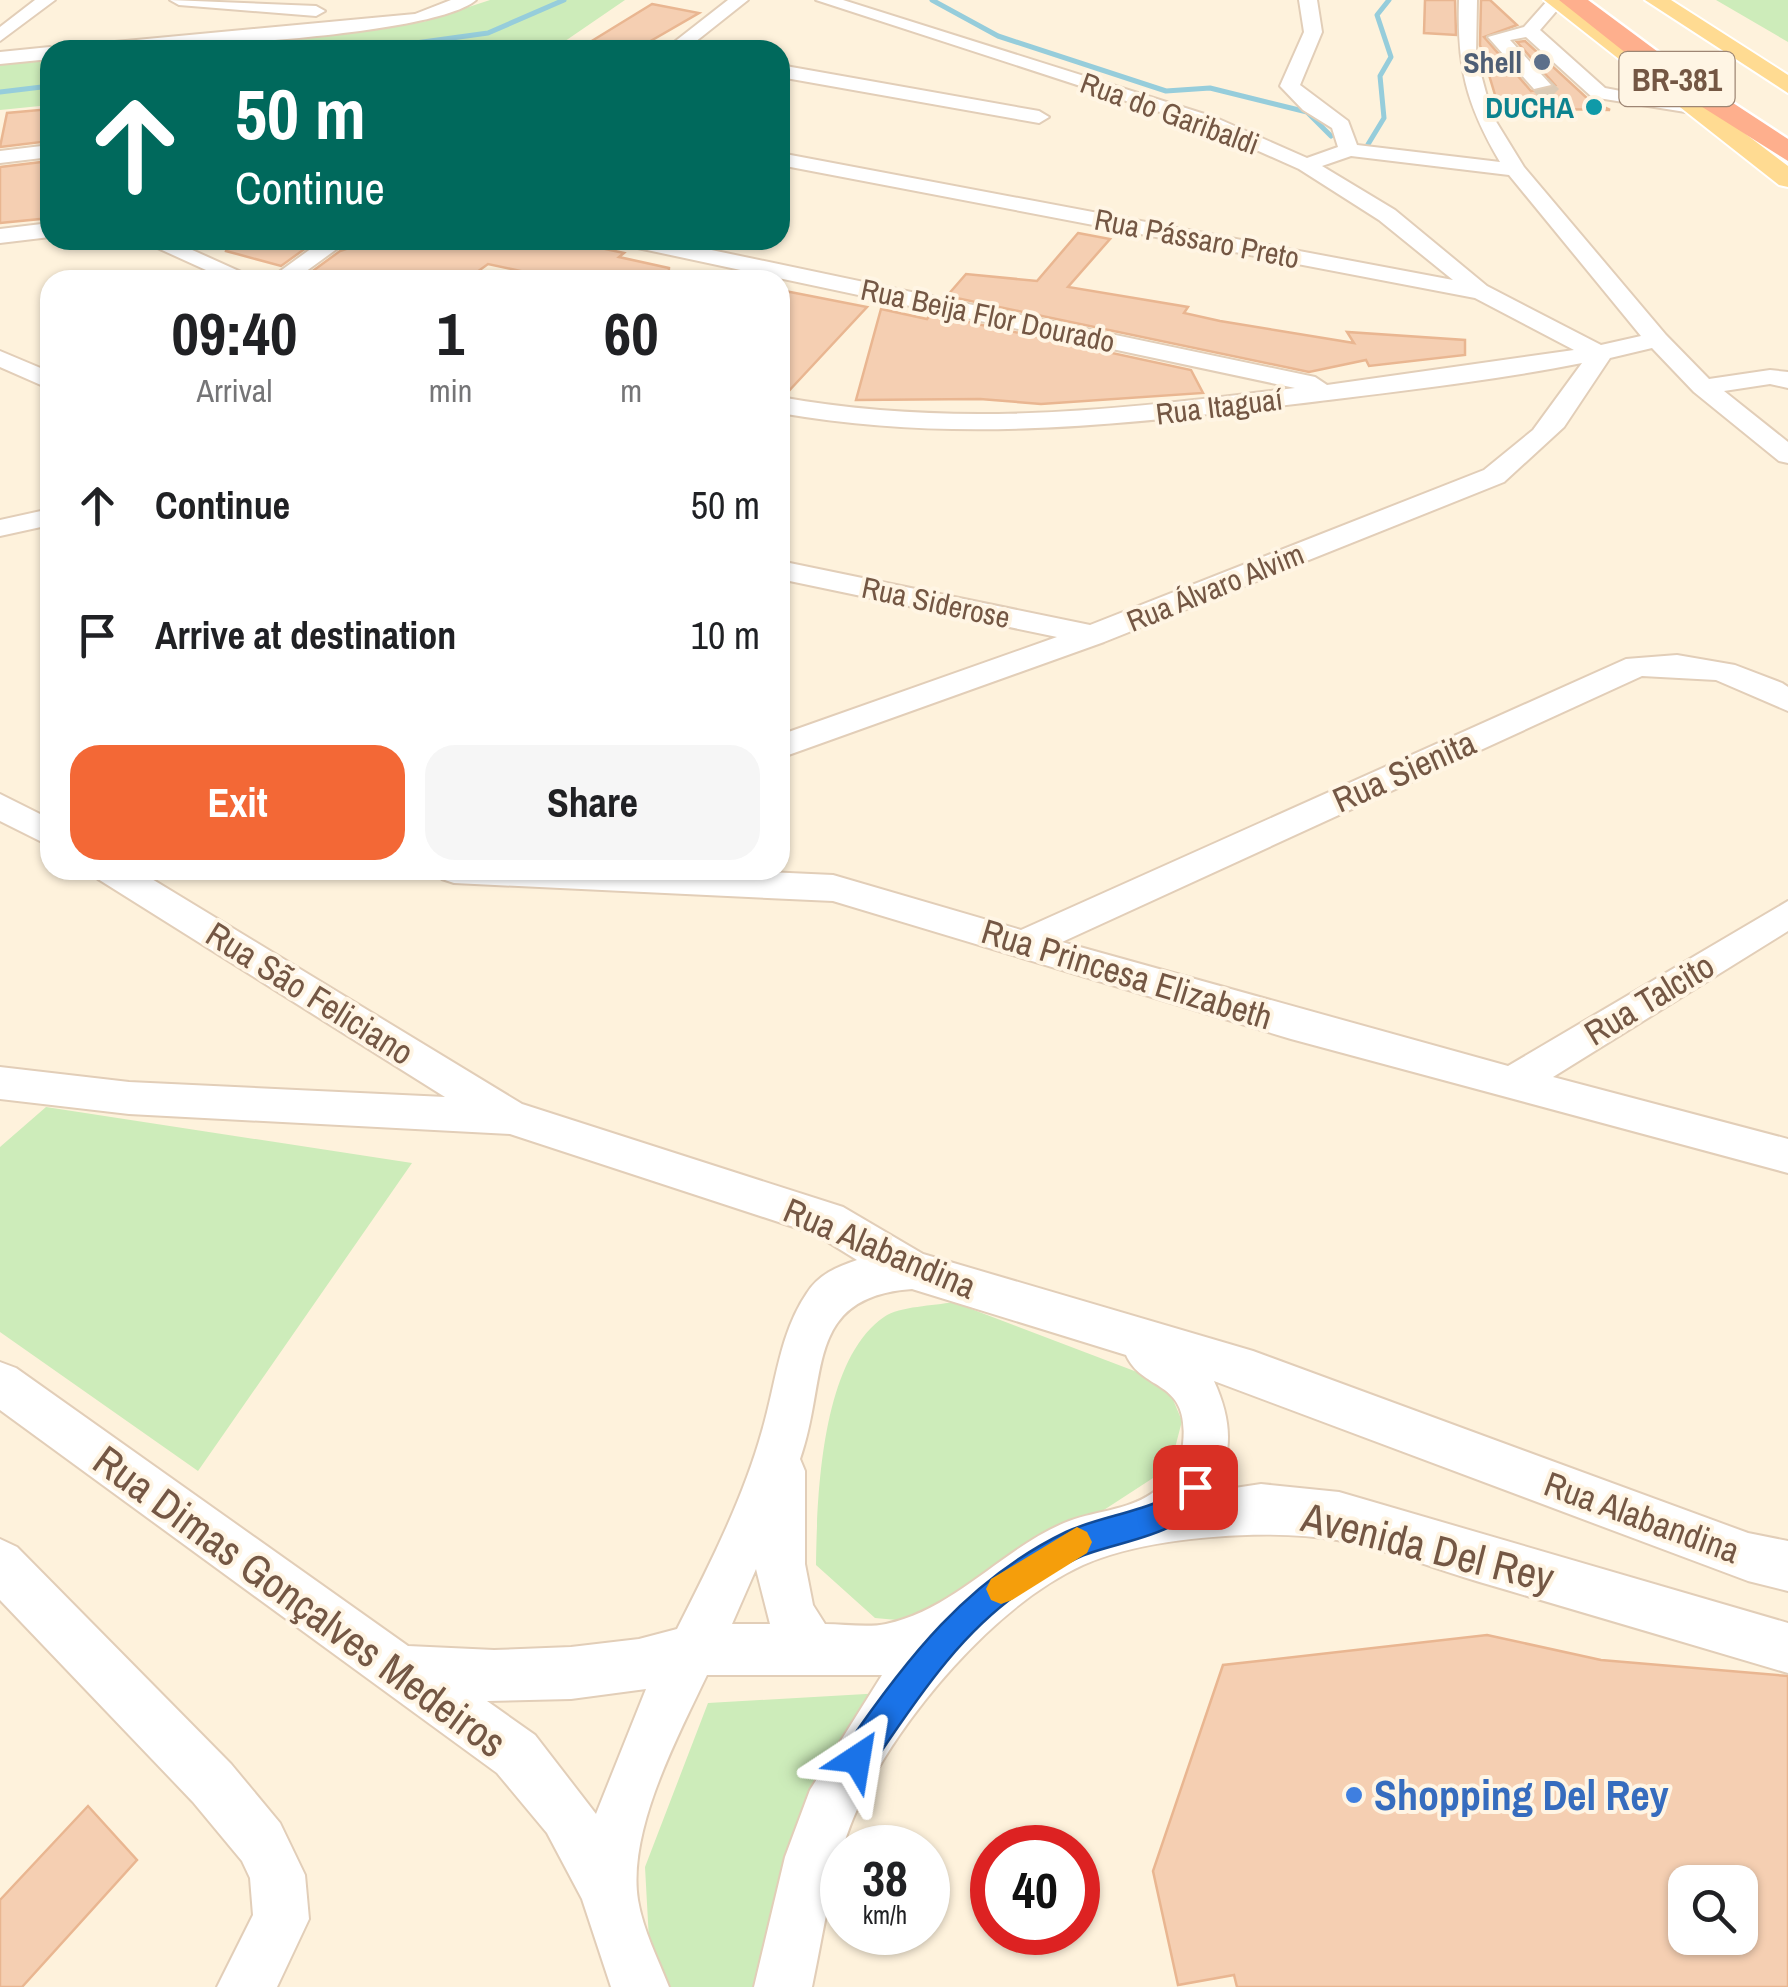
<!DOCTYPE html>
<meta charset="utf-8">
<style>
:root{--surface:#fff;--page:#f6f6f6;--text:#202124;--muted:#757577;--accent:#f36836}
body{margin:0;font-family:"Archivo Narrow",sans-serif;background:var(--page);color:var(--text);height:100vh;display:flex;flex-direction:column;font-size:38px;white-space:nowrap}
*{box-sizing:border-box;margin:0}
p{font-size:32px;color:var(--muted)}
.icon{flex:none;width:55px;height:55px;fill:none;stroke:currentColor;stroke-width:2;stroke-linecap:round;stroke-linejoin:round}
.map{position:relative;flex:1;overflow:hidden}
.sheet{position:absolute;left:40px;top:270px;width:750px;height:610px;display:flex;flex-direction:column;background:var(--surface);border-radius:30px;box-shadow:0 2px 8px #0004}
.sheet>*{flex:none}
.guide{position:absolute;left:40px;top:40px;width:750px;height:210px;border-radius:30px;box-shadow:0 2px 8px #0004;background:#00695c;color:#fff;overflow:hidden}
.fabs{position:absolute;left:1668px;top:1865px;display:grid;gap:20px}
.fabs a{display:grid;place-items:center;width:90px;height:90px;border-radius:20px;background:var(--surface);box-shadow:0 2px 8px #0004;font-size:50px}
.speed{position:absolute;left:820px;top:1825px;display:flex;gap:20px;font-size:50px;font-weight:700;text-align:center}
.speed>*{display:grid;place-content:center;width:130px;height:130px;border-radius:50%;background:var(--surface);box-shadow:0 2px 8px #0004;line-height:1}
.speed small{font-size:25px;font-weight:400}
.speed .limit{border:15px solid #d22;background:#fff;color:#111}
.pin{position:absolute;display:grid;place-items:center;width:85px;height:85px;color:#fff;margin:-42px;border-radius:20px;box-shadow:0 5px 15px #0006}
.me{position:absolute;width:110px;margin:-55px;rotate:33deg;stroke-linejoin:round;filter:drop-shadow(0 0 8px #0008)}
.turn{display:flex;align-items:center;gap:35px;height:210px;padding:0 30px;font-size:45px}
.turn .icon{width:130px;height:130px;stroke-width:2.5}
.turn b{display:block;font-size:70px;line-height:85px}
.eta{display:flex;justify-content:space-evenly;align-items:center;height:170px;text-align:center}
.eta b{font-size:60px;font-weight:700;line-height:70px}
.cta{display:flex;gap:20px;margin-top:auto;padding:20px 30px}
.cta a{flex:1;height:115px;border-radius:30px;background:var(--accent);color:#fff;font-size:40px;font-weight:700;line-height:115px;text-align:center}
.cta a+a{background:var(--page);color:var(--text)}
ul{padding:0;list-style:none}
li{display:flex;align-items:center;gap:30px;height:130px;padding:0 30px}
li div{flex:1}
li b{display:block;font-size:38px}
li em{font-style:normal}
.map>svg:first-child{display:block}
.green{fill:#cdecba}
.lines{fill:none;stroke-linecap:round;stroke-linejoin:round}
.stream{stroke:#96cddb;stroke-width:5}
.building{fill:#f5cfb2;stroke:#e9b691;stroke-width:2.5;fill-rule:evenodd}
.minor-tunnel{stroke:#dccbb6;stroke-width:20;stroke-dasharray:20 10;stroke-linecap:butt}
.minor-casing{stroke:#e2ceb8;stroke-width:4}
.major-casing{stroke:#fff;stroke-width:4}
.highway-casing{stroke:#fff;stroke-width:5}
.minor{fill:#fff;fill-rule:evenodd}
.major{fill:#ffdb92;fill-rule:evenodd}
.highway{fill:#feaf8d;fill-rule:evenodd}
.route{fill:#1a73e8;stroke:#114b97;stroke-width:2.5}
.slow{fill:#f59e0b}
.service-dot{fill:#5c6f8a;stroke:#fff5e4;stroke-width:4}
.culture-dot{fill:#0f9aa8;stroke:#fff5e4;stroke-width:4}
.shop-dot{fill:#3f7fe0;stroke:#fff5e4;stroke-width:4}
.labels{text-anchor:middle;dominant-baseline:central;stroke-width:8;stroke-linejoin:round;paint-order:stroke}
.far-service-label{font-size:30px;font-weight:bold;fill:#4e5e75;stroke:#fff5e4;text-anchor:end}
.far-culture-label{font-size:30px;font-weight:bold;fill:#0d838f;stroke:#fff5e4;text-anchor:end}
.far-street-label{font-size:30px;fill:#745744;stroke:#fff5e4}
.shield{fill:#fff5e4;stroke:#9e8674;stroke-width:2.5}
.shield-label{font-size:32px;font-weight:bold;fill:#745744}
.street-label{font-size:35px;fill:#745744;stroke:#fff5e4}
.near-street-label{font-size:42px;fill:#745744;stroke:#fff5e4}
.near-shop-label{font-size:42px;font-weight:bold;fill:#366cbe;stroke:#fff5e4;text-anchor:start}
</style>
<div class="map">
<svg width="1788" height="1987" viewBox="0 0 1788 1987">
<rect width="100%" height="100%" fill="#fef2dc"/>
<path class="green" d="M490,0h135l-73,50h-423l294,-28z
M1716,0h72v42z
M50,57v48l-50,5v-48z
M46,1107l366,56 -214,308 -198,-139v-185z
M953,1302l213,81 16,38 -12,46 -240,156 -55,-5 -59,-53c1,-69 5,-205 68,-248 16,-11 50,-11 69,-15z
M883,1693l-116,294h-103l-15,-47 -4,-73 63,-164z"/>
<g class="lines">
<path class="stream" d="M932,0l66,36 168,55 44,-3 97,24 24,24
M365,50l123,-17 76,-33
M0,92l50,-6
M1367,146l17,-28 -4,-42 11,-19 -14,-42 12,-15"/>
</g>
<path class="building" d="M1425,0h30l1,35 -32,-2z
M1481,0h9l27,25 -33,12 47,54 24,-6 -38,-43 8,-1 64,59 21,10 -111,-2 -19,-63z
M652,4l47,9 -64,37 -45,-8z
M50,109v32l-50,6 7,-34z
M50,161v57l-50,5v-56z
M1078,233l32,6 -42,48 120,20 -4,6 36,8 134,22 -7,-11 118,8v15l-96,11 -3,-6 -57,12 -362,-76 19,-22 71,7z
M229,240h55l26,5 -29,21 -55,-15z
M372,240h209l1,4 42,9 -5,4 50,11 -1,12h-106l-74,-16 -22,16h-131l-25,-7 30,-22z
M780,290l87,17 -81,87 -6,-1z
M881,309l46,10 4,-5 260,56 12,23 -162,11 -61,-5 -124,1z
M1487,1635l114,25 187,16v311h-551l-3,-12 -56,10 -25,-114 70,-206zM1685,1882h55v56h-55z
M88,1806l49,54 -115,127h-22v-87z"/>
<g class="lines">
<path class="minor-tunnel" d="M1541,85l11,11"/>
<g class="minor-casing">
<path id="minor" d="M35,0h20l-55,41v-14z
M170,0l146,6 9,5 -9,5 -137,-11z
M451,0h25c-44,38 -332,50 -402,50l9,-5 332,-31z
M728,0h20l-63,50h-21z
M816,0h27l371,117 93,41 31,-11 -6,-19 -29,-18 -23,-24 24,-54 -5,-32h18l5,32 -22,53 48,36 9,24 143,17c-34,-58 -43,-95 -41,-162h18l-1,56 16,59 32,52 142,168 43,44 61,-9 18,2v16l-18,-4 -46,7 64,51v21l-9,-2 -85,-69 -42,-44 -42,10 -46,69 -60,55 -400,160 -324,116v-23l277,-98 -277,-58v-18l310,64 394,-155 49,-40 49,-67c-95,19 -191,29 -287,41 -177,21 -337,40 -515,9v-16c177,32 339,13 515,-9l-662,-141 -11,-7h42l651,137 12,8 247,-35 -99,-52 -695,-133v-12l673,127 -74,-60 -80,-51 -99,-44zM1351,156l158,19 132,161 -40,9 -114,-59 -92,-76 -73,-44z
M1548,0l17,1 -25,29 65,58 99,19v8l-112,-18 -66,-60 -16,3 41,45 -17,4 -46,-52 36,-10z
M50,47l7,3h-7v9l-50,5v-12z
M780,65l259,46 10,6 -10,6 -259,-46z
M50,145v12l-50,6v-12z
M50,223v14l-50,6v-14z
M140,240h30l89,40h-31z
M323,240h26l-55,40h-26z
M0,351l50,21v17l-50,-22z
M50,509v16l-50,11v-16z
M1677,655l58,10 47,18 6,4v24l-72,-31 -74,-4 -580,266 446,124 280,-165v30l-235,146 235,62v34l-497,-134 -458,-138 -379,-18 -12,-4 -5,-9h288l108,5 188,55 605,-271z
M0,794l50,25v27l-50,-25z
M93,870h44l385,234 321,103 80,47 330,97 495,182 40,8v50l-40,-10 -534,-200c18,40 19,69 1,110l46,-7 78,8 449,131v50c-102,-30 -203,-60 -305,-90 -48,-14 -97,-34 -146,-43 -67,-12 -190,-4 -254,25 -88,40 -184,153 -224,240 -26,55 -34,121 -47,182h-58l31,-130 25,-67 72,-115h-175c-29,61 -80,156 -69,225 5,30 20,59 31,87h-58l-29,-88 -35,-66 -50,-60 -497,-363v-48l16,6 392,278 86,4 77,-3 68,-8 38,-10c32,-63 66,-130 85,-198 14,-47 17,-97 45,-138 12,-19 30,-26 50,-33l-42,-26 -305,-100 -381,-20 -129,-15v-32l129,15 316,15 -347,-218zM912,1289l214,66c17,38 64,23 57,89 -2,21 -15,39 -32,50 -25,17 -59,17 -87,29 -63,27 -109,86 -178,101 -18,4 -42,0 -61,0l-12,-19 -8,-41v-93l-5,-12c29,-80 2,-162 112,-170zM756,1569l14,55h-38zM646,1689l-50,125 -61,-79 -48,-34 84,-2z
M0,1539l17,8 214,217 49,59 25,52 4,44 -32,68h-60l36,-72 -3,-37 -8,-17 -49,-59 -193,-202z"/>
</g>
<g class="major-casing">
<path id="major" d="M1544,0h25l219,166v21l-9,-2z
M1645,0h26l117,75v18z"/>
</g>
<g class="highway-casing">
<path id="highway" d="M1559,0h29l93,69 107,70v22l-127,-80z"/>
</g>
<use href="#minor" class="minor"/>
<use href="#major" class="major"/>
<use href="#highway" class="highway"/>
</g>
<path class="route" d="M1195,1473l10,4 4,10c-20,48 -78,51 -122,67 -18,6 -36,19 -53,29 -72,44 -120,120 -166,188l-11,4 -12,-4 -4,-12 4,-11c60,-88 123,-169 221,-216 30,-14 64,-18 94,-31 14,-6 20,-22 35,-28z"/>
<path class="slow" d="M1077,1527l10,5 5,10 -5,11 -75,47 -11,4 -10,-4 -5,-11 5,-10z"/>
<circle class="service-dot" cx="1542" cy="62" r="10"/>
<circle class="culture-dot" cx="1594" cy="107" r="10"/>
<circle class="shop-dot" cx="1354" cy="1795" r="10"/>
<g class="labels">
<g class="far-service-label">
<text x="1522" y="62">Shell</text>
</g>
<g class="far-culture-label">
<text x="1574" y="107">DUCHA</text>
</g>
<g class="far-street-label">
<text transform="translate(1170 113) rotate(20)">Rua do Garibaldi</text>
<text transform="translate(1197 238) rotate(11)">Rua Pássaro Preto</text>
<text transform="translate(988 315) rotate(12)">Rua Beija Flor Dourado</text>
<text transform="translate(1219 406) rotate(-7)">Rua Itaguaí</text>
<text transform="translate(1215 587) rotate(-22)">Rua Álvaro Alvim</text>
<text transform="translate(936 602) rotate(12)">Rua Siderose</text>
</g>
<rect class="shield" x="1619.5" y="52" width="115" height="54" rx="8"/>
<g class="shield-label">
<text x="1677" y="79">BR-381</text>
</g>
<g class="street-label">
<text transform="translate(1404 771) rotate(-24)">Rua Sienita</text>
<text transform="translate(1127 974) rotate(17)">Rua Princesa Elizabeth</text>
<text transform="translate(310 993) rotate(32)">Rua São Feliciano</text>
<text transform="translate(1649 999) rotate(-31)">Rua Talcito</text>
<text transform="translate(880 1248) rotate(23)">Rua Alabandina</text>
<text transform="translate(1642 1517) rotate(20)">Rua Alabandina</text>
</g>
<g class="near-street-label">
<text transform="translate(1428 1547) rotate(14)">Avenida Del Rey</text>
<text transform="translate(300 1601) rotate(36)">Rua Dimas Gonçalves Medeiros</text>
</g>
<g class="near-shop-label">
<text x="1374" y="1795">Shopping Del Rey</text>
</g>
</g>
</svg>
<div class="fabs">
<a><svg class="icon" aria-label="search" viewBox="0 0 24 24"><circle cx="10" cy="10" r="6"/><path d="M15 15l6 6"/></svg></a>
</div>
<div class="speed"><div>38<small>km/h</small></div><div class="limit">40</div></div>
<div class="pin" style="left:1195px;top:1487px;background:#d93025"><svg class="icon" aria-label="arrive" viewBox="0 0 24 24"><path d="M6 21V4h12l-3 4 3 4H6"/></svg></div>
<svg class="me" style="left:857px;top:1759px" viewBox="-20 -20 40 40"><path d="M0-17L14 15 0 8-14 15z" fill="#1a73e8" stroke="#fff" stroke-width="4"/></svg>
<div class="guide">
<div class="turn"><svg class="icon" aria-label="ahead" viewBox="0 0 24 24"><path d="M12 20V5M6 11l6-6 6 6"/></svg><div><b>50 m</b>Continue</div></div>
</div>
<section class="sheet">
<div class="eta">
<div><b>09:40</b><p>Arrival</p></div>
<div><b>1</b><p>min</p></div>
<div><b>60</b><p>m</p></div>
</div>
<ul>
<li><svg class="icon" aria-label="ahead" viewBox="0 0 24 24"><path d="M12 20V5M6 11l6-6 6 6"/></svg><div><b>Continue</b></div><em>50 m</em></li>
<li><svg class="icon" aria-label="arrive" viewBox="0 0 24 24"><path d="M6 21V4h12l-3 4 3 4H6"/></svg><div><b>Arrive at destination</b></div><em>10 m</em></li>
</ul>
<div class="cta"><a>Exit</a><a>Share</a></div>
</section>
</div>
